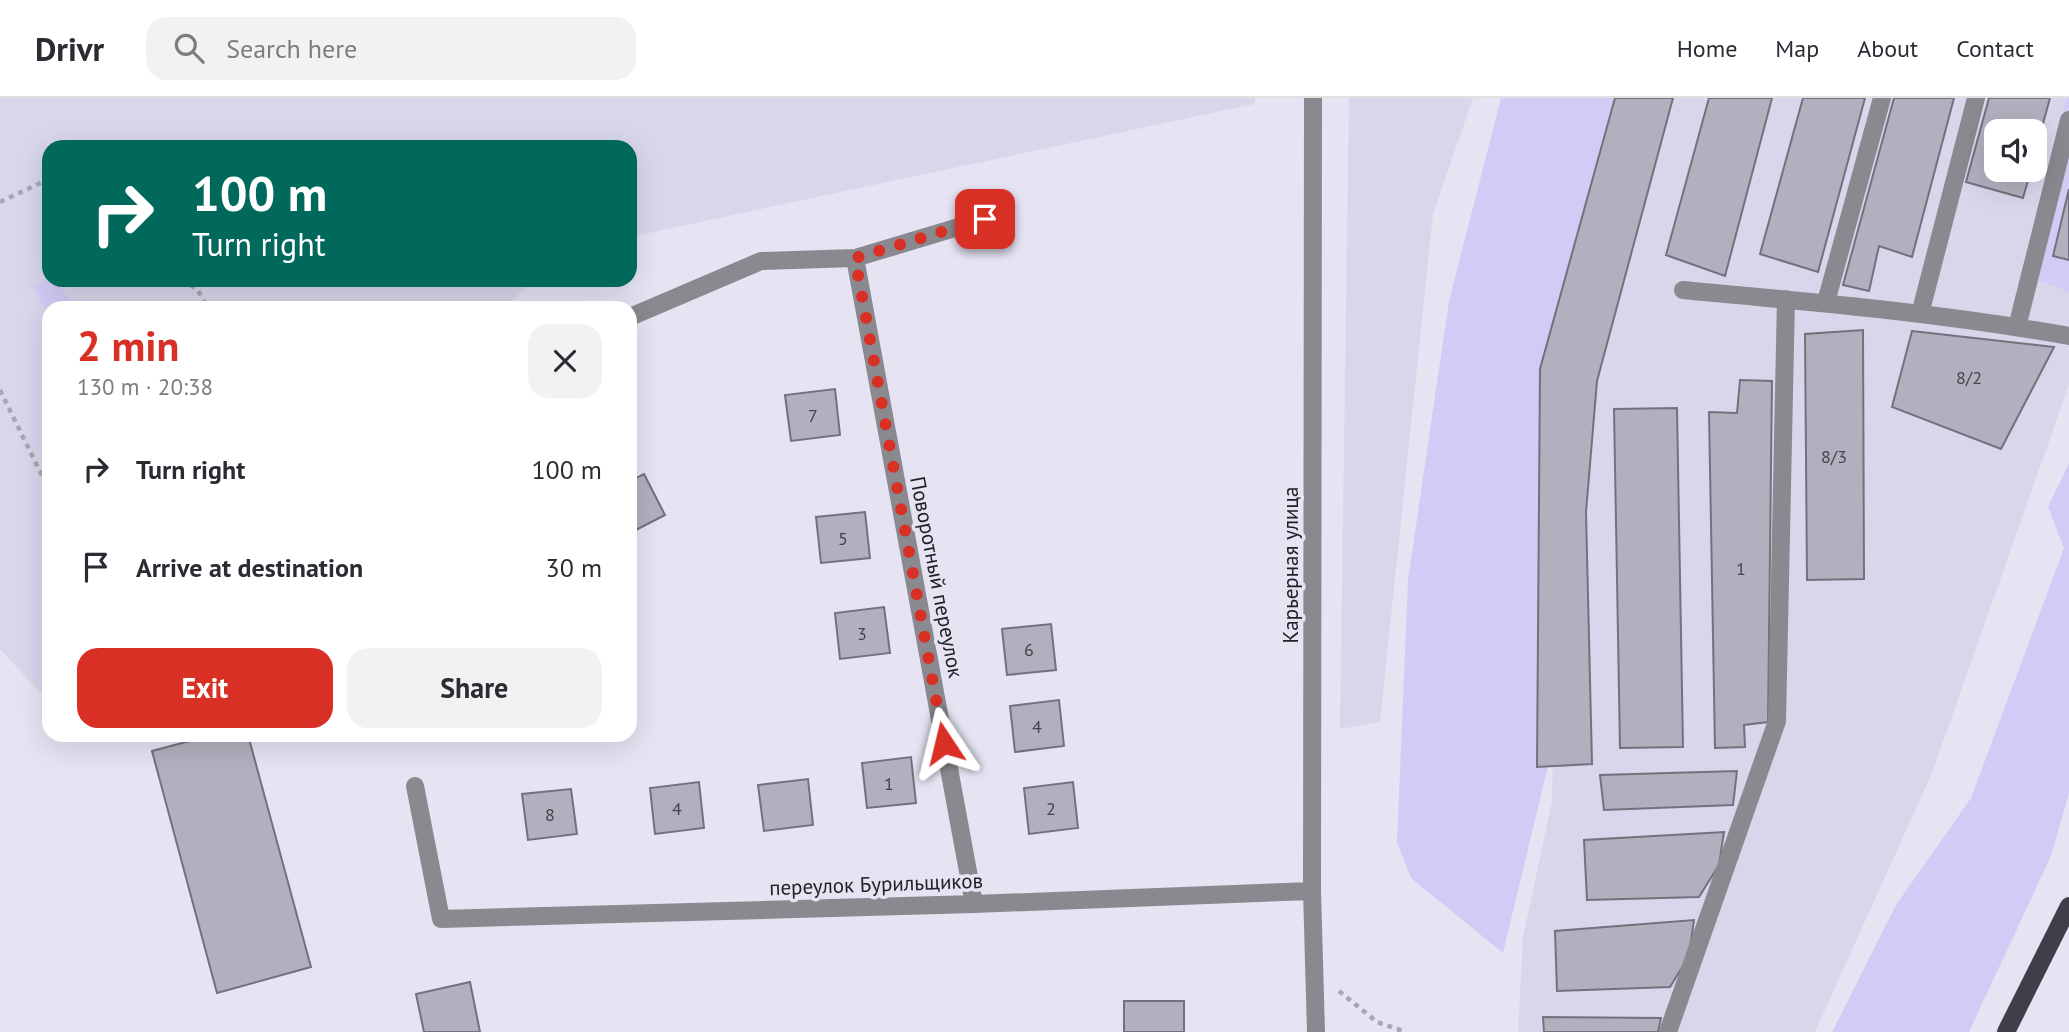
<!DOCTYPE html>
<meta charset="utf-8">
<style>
:root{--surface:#fff;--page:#f2f2f3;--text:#2b2b33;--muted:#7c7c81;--line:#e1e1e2;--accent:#d93025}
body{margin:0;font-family:"PT Sans",sans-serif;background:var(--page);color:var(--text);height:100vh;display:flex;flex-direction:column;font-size:26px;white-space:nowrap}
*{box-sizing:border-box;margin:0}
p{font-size:23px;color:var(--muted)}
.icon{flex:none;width:38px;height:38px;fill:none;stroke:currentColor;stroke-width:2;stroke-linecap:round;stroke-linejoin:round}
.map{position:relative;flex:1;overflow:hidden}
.side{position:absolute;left:42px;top:203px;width:595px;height:441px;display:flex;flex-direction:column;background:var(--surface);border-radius:21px;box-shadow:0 7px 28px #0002}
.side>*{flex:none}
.banner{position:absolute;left:42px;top:42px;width:595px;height:147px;border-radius:21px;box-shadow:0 7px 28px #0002;background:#00695c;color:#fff;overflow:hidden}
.buttons{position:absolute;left:1984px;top:21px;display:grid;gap:14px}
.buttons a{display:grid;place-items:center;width:63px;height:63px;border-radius:14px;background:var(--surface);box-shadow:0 7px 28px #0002;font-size:35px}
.pin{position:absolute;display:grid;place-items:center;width:60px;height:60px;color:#fff;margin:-30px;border-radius:14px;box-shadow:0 4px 10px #0006}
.me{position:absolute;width:77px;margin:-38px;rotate:350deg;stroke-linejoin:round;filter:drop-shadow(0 0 5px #0008)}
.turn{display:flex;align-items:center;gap:24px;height:147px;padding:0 35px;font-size:32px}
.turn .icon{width:91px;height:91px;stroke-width:2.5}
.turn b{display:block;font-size:49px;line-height:60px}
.round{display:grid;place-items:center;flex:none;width:74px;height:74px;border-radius:21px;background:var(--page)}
.overview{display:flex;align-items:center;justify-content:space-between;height:119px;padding:0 35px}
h1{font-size:42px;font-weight:800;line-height:52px;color:var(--accent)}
.primary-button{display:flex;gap:14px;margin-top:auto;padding:14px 35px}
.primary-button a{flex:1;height:80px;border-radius:21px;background:var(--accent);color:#fff;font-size:28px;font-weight:800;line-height:80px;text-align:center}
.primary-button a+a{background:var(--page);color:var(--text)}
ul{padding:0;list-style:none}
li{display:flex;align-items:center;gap:21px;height:98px;padding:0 35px}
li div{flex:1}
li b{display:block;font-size:26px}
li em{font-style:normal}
header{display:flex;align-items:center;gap:42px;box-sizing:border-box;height:98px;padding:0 35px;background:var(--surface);border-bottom:2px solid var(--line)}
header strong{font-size:33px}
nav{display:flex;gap:38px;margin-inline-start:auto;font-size:24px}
.search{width:490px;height:63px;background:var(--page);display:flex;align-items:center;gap:18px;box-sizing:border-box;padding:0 24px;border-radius:21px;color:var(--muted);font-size:26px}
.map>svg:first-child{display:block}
.built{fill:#d8d6eb;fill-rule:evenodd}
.green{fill:#d1ccf5}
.building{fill:#b1b0be;stroke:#73717e;stroke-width:2}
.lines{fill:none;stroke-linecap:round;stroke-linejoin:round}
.path{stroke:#a7a6b2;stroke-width:4.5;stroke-dasharray:5 5;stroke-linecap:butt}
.minor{stroke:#8a898f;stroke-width:18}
.major{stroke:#403f49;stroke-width:18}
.route{stroke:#d93025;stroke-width:12;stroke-dasharray:0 21.6}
.labels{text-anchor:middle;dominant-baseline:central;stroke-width:7;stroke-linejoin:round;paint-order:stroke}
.number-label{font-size:18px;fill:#44444b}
.street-label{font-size:21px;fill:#202025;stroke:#e6e4f3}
</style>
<header>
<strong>Drivr</strong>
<div class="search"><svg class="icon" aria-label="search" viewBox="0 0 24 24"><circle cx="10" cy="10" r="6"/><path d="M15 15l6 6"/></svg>Search here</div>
<nav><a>Home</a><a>Map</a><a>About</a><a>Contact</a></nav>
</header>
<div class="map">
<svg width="2069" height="934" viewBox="0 0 2069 934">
<rect width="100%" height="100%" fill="#e6e4f3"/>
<path class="built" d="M0,0h1255l-1,6 -624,133v-90h-581v133h484l-28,28h-456v389l-3,2 -46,-50z
M1349,0h124l-40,116 -53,508 -40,7z
M1660,0h406l-44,177 47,17v93l-137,388 -117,259h-297l5,-95 29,-135 4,-249zM1997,33h38v39h-38z"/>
<path class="green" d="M1501,0h142l-55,174 -40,494 -45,187 -92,-75 -14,-35 11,-263 41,-279z
M2066,0h3v194l-47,-17z
M56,182l18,28h-25v11l-16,-35z
M2069,365v330l-18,63 -82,176h-137l64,-127 75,-107 93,-250 -16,-41z"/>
<path class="building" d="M1615,0h58l-76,283 -11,131 6,252 -55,3 3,-398z
M1709,0h63l-47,178 -59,-21z
M1803,0h62l-47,174 -58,-18z
M1894,0h60l-42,159 -33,-11 -10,45 -26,-6z
M1989,0h61l-15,55v-22h-38v39h34l-8,28 -57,-16z
M2069,91v71l-16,-4z
M1863,232l1,249 -57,1 -2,-246z
M1912,233l142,16 -53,102 -109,-42z
M1740,282l32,1 -4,341 -24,3 1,22 -30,1 -6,-336 28,1z
M835,291l5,46 -49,6 -6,-46z
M1677,310l6,339 -63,1 -6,-339z
M644,376l21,41 -35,18v-52z
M865,414l5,46 -49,5 -5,-46z
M884,509l6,46 -50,6 -5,-46z
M1051,526l5,46 -49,5 -5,-46z
M1059,602l5,46 -49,6 -5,-46z
M212,637h36l63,232 -94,26 -65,-242z
M911,659l5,46 -49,5 -5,-45z
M1737,673l-4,34 -129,5 -4,-35z
M808,681l5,46 -49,6 -6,-46z
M699,684l5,46 -49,6 -5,-46z
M1073,684l5,46 -49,6 -5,-46z
M571,691l6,45 -49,6 -6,-46z
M1724,734l-5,33 -20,32 -112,3 -3,-60z
M1694,822l-5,36 -19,31 -113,4 -2,-60z
M470,884l10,50h-56l-8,-38z
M1124,903h60v31h-60z
M1543,919l118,1 -3,14h-114z"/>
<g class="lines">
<path class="path" d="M0,104l49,-23
M182,182l15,9 11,19
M0,292l49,100
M1339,893l38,31 29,10"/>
<path class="minor" d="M1313,0l-1,793 4,141
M855,160l119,646
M1683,192c129,12 258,23 386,46
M1826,204l56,-204
M1920,216l56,-216
M630,219l131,-56 94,-3 130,-39
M2017,229l52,-207
M415,688l26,133 533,-15 338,-13
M1668,934l109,-311 9,-422"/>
<path class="major" d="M2006,934l63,-126"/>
</g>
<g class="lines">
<path class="route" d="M944,645l-89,-485 130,-39"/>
</g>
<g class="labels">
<g class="number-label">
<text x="1969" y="279">8/2</text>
<text x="813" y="317">7</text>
<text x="1834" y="358">8/3</text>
<text x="843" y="440">5</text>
<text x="1741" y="470">1</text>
<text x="862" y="535">3</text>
<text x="1029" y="551">6</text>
<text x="1037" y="628">4</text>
<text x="889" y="685">1</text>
<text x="677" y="710">4</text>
<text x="1051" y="710">2</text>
<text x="550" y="716">8</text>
</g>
<g class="street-label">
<text transform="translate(1290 467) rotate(-90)">Карьерная улица</text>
<text transform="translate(937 479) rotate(79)">Поворотный переулок</text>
<text transform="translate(876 786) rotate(-2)">переулок Бурильщиков</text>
</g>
</g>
</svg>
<div class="buttons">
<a><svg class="icon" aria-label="sound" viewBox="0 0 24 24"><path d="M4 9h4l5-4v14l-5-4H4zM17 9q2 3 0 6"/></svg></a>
</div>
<div class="pin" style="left:985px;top:121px;background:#d93025"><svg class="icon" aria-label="arrive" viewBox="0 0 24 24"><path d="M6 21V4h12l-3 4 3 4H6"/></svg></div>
<svg class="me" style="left:944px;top:645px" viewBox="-20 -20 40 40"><path d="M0-17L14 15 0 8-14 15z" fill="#d93025" stroke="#fff" stroke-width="4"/></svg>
<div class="banner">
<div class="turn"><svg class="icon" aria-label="right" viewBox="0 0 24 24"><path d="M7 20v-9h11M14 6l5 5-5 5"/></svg><div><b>100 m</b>Turn right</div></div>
</div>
<section class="side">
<div class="overview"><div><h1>2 min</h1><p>130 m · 20:38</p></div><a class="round"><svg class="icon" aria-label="close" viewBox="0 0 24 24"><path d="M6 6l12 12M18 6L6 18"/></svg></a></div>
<ul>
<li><svg class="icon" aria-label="right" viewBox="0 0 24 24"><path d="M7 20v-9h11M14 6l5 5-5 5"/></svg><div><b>Turn right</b></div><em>100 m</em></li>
<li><svg class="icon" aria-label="arrive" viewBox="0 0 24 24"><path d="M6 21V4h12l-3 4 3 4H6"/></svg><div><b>Arrive at destination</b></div><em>30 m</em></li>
</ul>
<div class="primary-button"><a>Exit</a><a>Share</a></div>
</section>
</div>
